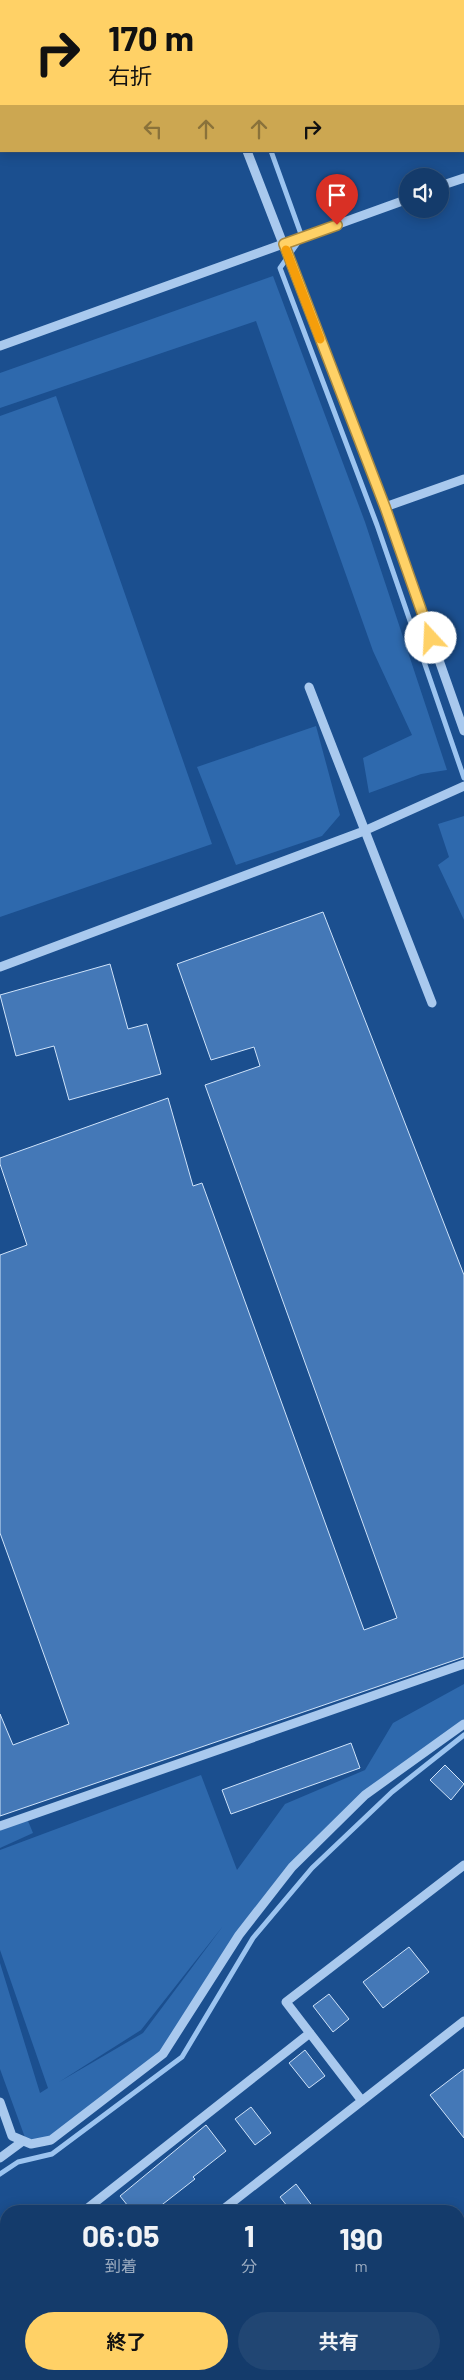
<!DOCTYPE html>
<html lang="ja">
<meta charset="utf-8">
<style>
:root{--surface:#143b6b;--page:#214673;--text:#f1f3f6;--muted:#9dadc1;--line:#33557e;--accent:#ffd166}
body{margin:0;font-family:Barlow,"Noto Sans JP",sans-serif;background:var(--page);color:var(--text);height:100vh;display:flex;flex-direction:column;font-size:19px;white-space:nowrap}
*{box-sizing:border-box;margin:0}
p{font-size:16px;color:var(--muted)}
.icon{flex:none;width:28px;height:28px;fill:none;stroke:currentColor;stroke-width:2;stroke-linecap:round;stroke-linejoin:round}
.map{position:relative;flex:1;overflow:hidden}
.side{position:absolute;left:0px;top:2205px;width:465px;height:175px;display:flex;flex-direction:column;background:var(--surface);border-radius:20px 20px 0 0;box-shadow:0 2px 12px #0003,0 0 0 1px var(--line)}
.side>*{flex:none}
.top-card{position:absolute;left:0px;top:0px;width:465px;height:152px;box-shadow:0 2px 12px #0003,0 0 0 1px var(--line);background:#ffd166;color:#111;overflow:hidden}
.fabs{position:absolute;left:399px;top:168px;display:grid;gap:10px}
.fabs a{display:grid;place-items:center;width:50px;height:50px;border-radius:50%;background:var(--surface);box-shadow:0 2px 12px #0003,0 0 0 1px var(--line);font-size:25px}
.pin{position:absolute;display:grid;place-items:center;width:42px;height:42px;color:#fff;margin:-51px -21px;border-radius:50% 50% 50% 0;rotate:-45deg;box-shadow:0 0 5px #0007}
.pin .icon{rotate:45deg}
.me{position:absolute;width:55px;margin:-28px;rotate:340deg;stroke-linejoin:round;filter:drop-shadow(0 0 4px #0008)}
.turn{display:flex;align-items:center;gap:18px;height:105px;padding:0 25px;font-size:22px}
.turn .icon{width:65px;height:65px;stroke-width:2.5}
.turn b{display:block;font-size:35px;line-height:42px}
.lanes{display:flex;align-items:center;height:48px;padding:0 25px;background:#0003;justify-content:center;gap:25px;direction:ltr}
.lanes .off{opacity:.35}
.eta{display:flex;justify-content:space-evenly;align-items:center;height:85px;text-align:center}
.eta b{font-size:30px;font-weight:700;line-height:35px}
.primary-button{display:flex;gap:10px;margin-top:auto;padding:10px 25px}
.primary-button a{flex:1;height:58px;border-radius:30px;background:var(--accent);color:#111;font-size:20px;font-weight:700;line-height:58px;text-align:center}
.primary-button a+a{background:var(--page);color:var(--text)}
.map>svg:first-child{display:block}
.green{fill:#2e69ad;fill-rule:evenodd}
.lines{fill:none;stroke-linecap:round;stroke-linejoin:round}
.stream{stroke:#9cc4f0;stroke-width:5}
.building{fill:#4478b7;stroke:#cfe3fa}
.minor{stroke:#a9c9ee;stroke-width:9}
.route-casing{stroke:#a68842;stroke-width:12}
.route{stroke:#ffd166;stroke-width:9}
.slow{stroke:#f59e0b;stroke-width:9}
</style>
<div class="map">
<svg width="464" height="2380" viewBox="0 0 464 2380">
<rect width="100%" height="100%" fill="#1b4f8f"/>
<path class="green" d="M273,276l92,246 82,248 -26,4 -52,19 -6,-35 49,-23 -39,-84 -117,-330 -256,87v-35z
M56,396l156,448 -212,73v-501z
M316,726l24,89 -18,21 -86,29 -39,-98z
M464,816v104l-26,-55 11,-8 -11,-33z
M464,1684v40l-99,71 -73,72 -133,190 -100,76 -32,10 -27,-74v-106l40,130 8,-5 -48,-138v-100l201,-75 36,95 48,-66 80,-34 28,-47zM223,1926l-80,107 -84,49 82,-52z
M26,1816l7,17 -33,15v-21z"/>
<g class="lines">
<path class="stream" d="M216,0l1,1
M271,151l31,86 -22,31 97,257 87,253
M0,2174l18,-12 34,-8 130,-97 71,-119 59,-70 80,-76 72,-57"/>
</g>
<path class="building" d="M323,912l141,363v382l-464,159v-102l13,31 56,-21 -69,-191v-278l27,-10 -27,-81v-6l168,-60 25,88 9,-3 162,447 33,-12 -192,-533 55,-19 -6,-19 -43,13 -34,-96z
M110,964l18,65 19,-5 14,50 -92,26 -15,-54 -38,10 -16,-61z
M351,1743l9,25 -129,46 -9,-24z
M445,1765l19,19 -13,16 -21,-20z
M409,1947l20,25 -46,36 -20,-26z
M329,1994l20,25 -16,13 -20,-26z
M305,2050l20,26 -16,12 -20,-25z
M464,2069v69l-34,-43z
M251,2107l20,26 -16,12 -20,-26z
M206,2125l20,26 -33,26 2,2 -41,32h-22l-12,-15z
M296,2184l20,27h-25l-11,-14z"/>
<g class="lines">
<path class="minor" d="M188,0v1
M84,1l3,-1
M0,32l1,-1
M247,151l138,356 79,224
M440,186l24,-8
M0,346l408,-147
M385,507l79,-28
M309,687l123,316
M0,967l364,-136 100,-45
M0,1826l464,-162
M362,2101l-76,-99 178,-137
M0,2102l12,34 19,8 20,-4 112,-86 76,-119 53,-68 73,-72 99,-71
M0,2158l23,-17
M84,2211l226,-178
M221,2211l243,-190
M0,2278l6,-5
M352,2374l6,6
M5,2380l8,-6"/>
</g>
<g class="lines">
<g class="route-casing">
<path id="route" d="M337,225l-53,19 101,263 46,131"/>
</g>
<use href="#route" class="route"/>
<path class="slow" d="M286,250l34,89"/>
</g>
</svg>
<div class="fabs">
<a><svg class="icon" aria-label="sound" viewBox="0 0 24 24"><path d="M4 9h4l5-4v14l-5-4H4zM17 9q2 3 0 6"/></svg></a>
</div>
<div class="pin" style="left:337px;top:225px;background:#d93025"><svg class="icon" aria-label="arrive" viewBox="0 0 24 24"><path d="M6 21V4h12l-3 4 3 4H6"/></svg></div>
<svg class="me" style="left:431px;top:638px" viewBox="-20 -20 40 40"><circle r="19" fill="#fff"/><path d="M0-13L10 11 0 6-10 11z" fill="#ffd166"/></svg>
<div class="top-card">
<div class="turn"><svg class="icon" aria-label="right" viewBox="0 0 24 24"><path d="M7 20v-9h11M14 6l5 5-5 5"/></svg><div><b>170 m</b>右折</div></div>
<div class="lanes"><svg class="icon off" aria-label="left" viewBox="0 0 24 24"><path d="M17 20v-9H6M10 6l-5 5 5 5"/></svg><svg class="icon off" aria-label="ahead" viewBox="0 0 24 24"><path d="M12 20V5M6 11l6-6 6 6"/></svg><svg class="icon off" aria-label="ahead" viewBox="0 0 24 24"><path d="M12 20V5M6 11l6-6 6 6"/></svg><svg class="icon" aria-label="right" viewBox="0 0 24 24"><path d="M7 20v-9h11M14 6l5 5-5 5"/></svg></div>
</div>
<section class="side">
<div class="eta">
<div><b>06:05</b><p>到着</p></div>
<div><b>1</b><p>分</p></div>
<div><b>190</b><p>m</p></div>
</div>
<div class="primary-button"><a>終了</a><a>共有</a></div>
</section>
</div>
